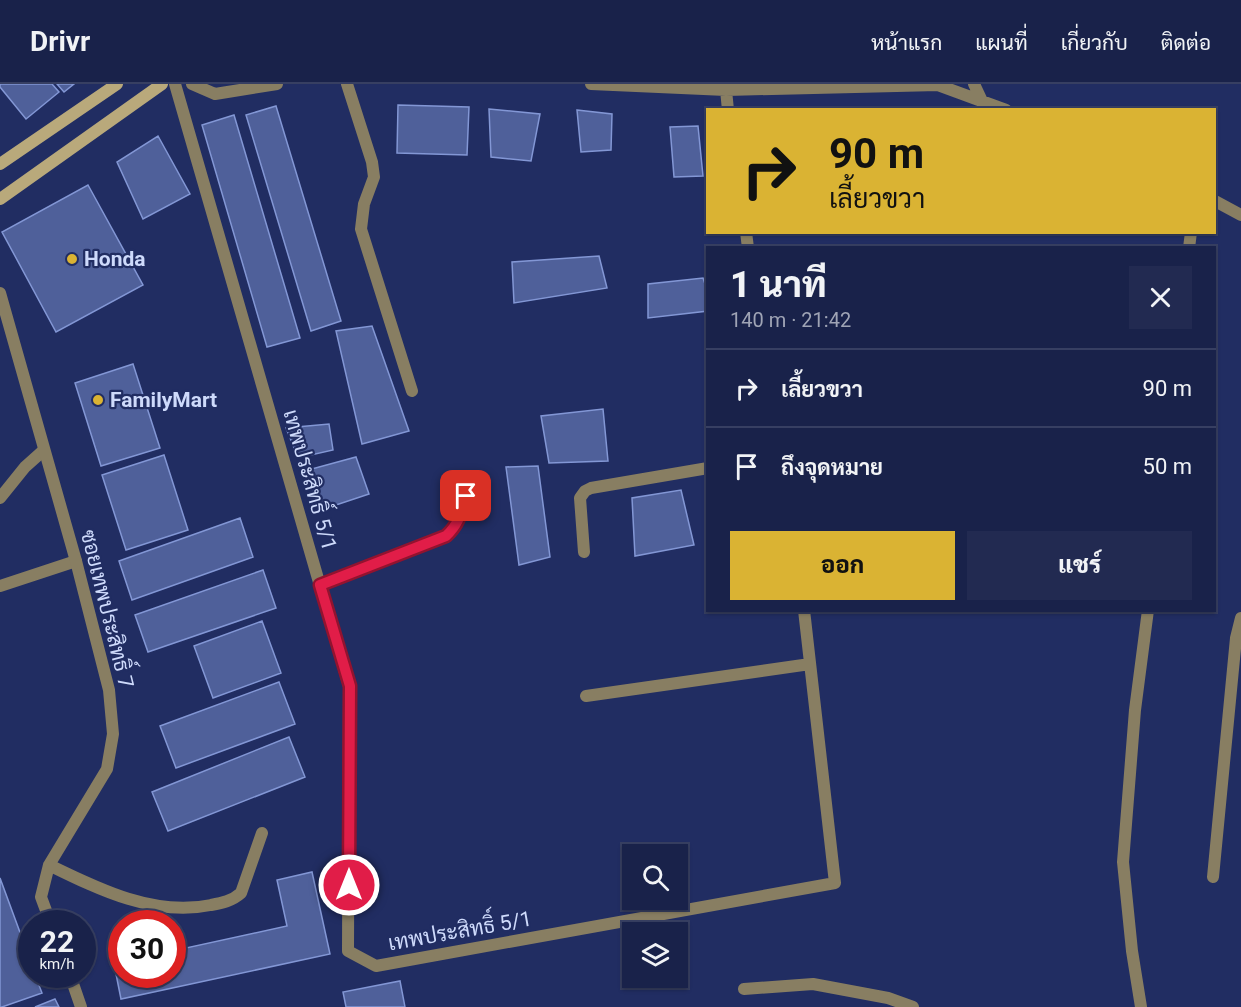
<!DOCTYPE html>
<html lang="th">
<meta charset="utf-8">
<style>
:root{--surface:#19224a;--page:#222a51;--text:#f1f3f6;--muted:#9fa4b5;--line:#373f62;--accent:#dab333}
body{margin:0;font-family:Roboto,Sarabun,sans-serif;background:var(--page);color:var(--text);height:100vh;display:flex;flex-direction:column;font-size:22px;white-space:nowrap}
*{box-sizing:border-box;margin:0}
p{font-size:20px;color:var(--muted)}
.icon{flex:none;width:33px;height:33px;fill:none;stroke:currentColor;stroke-width:2;stroke-linecap:round;stroke-linejoin:round}
.map{position:relative;flex:1;overflow:hidden}
.side{position:absolute;left:706px;top:162px;width:510px;height:366px;display:flex;flex-direction:column;background:var(--surface);border-radius:0px;box-shadow:0 2px 4px #0004,0 0 0 2px var(--line)}
.side>*{flex:none}
.guide{position:absolute;left:706px;top:24px;width:510px;height:126px;border-radius:0px;box-shadow:0 2px 4px #0004,0 0 0 2px var(--line);background:#dab333;color:#111;overflow:hidden}
.controls{position:absolute;left:622px;top:760px;display:grid;gap:12px}
.controls a{display:grid;place-items:center;width:66px;height:66px;border-radius:0px;background:var(--surface);box-shadow:0 2px 4px #0004,0 0 0 2px var(--line);font-size:30px}
.speed{position:absolute;left:18px;top:826px;display:flex;gap:12px;font-size:30px;font-weight:700;text-align:center}
.speed>*{display:grid;place-content:center;width:78px;height:78px;border-radius:50%;background:var(--surface);box-shadow:0 2px 4px #0004,0 0 0 2px var(--line);line-height:1}
.speed small{font-size:15px;font-weight:400}
.speed .limit{border:9px solid #d22;background:#fff;color:#111}
.pin{position:absolute;display:grid;place-items:center;width:51px;height:51px;color:#fff;margin:-26px;border-radius:12px;box-shadow:0 3px 9px #0006}
.me{position:absolute;width:66px;margin:-33px;rotate:0deg;stroke-linejoin:round;filter:drop-shadow(0 0 4px #0008)}
.turn{display:flex;align-items:center;gap:21px;height:126px;padding:0 24px;font-size:27px}
.turn .icon{width:78px;height:78px;stroke-width:2.5}
.turn b{display:block;font-size:42px;line-height:51px}
.round{display:grid;place-items:center;flex:none;width:63px;height:63px;border-radius:0px;background:var(--page)}
.summary{display:flex;align-items:center;justify-content:space-between;height:102px;padding:0 24px}
h1{font-size:36px;font-weight:800;line-height:45px}
.button{display:flex;gap:12px;margin-top:auto;padding:12px 24px}
.button a{flex:1;height:69px;border-radius:0px;background:var(--accent);color:#111;font-size:24px;font-weight:800;line-height:69px;text-align:center}
.button a+a{background:var(--page);color:var(--text)}
ul{padding:0;list-style:none}
li{display:flex;align-items:center;gap:18px;height:78px;padding:0 24px;border-top:2px solid var(--line)}
li div{flex:1}
li b{display:block;font-size:22px}
li em{font-style:normal}
header{display:flex;align-items:center;gap:36px;box-sizing:border-box;height:84px;padding:0 30px;background:var(--surface);border-bottom:2px solid var(--line)}
header strong{font-size:28px}
nav{display:flex;gap:33px;margin-inline-start:auto;font-size:21px}
.map>svg:first-child{display:block}
.building{fill:#4f609a;stroke:#8397d5;stroke-width:1.5}
.lines{fill:none;stroke-linecap:round;stroke-linejoin:round}
.service{stroke:#887e62;stroke-width:12}
.minor{stroke:#887e62;stroke-width:12}
.secondary{stroke:#b9a97b;stroke-width:12}
.route-casing{stroke:#92132f;stroke-width:15}
.route{stroke:#e11d48;stroke-width:10}
.poi-dot{fill:#dab333;stroke:#212d62;stroke-width:2}
.labels{text-anchor:middle;dominant-baseline:central;stroke-width:4.5;stroke-linejoin:round;paint-order:stroke}
.poi-label{font-size:21px;font-weight:bold;fill:#cedafb;stroke:#212d62;text-anchor:start}
.street-label{font-size:21px;fill:#cedafb;stroke:#212d62}
</style>
<header>
<strong>Drivr</strong>
<nav><a>หน้าแรก</a><a>แผนที่</a><a>เกี่ยวกับ</a><a>ติดต่อ</a></nav>
</header>
<div class="map">
<svg width="1241" height="923" viewBox="0 0 1241 923">
<rect width="100%" height="100%" fill="#212d62"/>
<path class="building" d="M0,0h52l7,8 -33,27 -26,-32z
M57,0h17l-10,8z
M398,21l71,2 -2,48 -70,-2z
M276,22l65,215 -30,10 -65,-216z
M489,25l51,5 -9,47 -40,-4z
M577,26l35,4 -1,36 -30,2z
M234,31l66,223 -33,9 -65,-222z
M698,42l5,50 -29,1 -4,-50z
M158,52l32,58 -47,25 -26,-57z
M88,101l55,100 -87,47 -54,-100z
M599,172l8,32 -93,15 -2,-41z
M703,194l5,15v18l-60,7v-34z
M372,242l37,105 -47,13 -26,-113z
M133,280l27,84 -59,18 -26,-83z
M603,325l5,52 -59,2 -8,-47z
M329,340l4,26 -35,8 -12,-30z
M164,371l24,75 -62,20 -24,-75z
M356,373l13,37 -51,17 -10,-41z
M538,382l12,91 -31,8 -13,-98z
M681,406l13,55 -59,11 -3,-58z
M240,434l13,39 -121,43 -13,-39z
M263,486l13,38 -128,44 -13,-37z
M262,537l19,52 -68,25 -19,-52z
M279,598l16,42 -119,44 -16,-42z
M289,653l16,40 -137,54 -16,-39z
M312,788l18,82 -209,45 -7,-35 8,-2v13h50v-24l115,-25 -10,-46z
M0,794l32,87v10h3l7,18 -40,14h-2z
M400,897l5,26h-59l-3,-15z
M55,915l4,8h-24z"/>
<g class="lines">
<path class="service" d="M0,414l25,-31 19,-17
M0,502l76,-25"/>
<path class="minor" d="M175,0l174,602 -1,265 28,15 459,-83 -31,-273
M192,0l23,10 62,-10
M347,0l25,78 2,15 -10,27 -3,25 51,162
M591,0l135,6 212,-5 68,25
M974,0l8,17
M726,6l2,20
M1215,117l26,14
M746,148l2,16
M1189,164l2,-16
M0,209l76,268 33,129 4,44 -6,35 -58,96 -8,32 10,27
M584,468l-4,-54 5,-7 6,-3 117,-20
M320,502l126,-50c13,-12 15,-24 20,-40
M586,612l224,-32
M49,781c49,24 105,52 162,40 11,-2 21,-4 30,-12l21,-60
M1213,793l23,-239 5,-20
M70,891l11,32
M744,905l69,-5 75,14 25,9
M1141,923l-9,-56 -9,-89 12,-152 13,-100"/>
<path class="secondary" d="M0,80l117,-80
M0,115l162,-115"/>
</g>
<g class="lines">
<g class="route-casing">
<path id="route" d="M349,801l1,-199 -30,-101 126,-49c13,-12 15,-23 20,-40"/>
</g>
<use href="#route" class="route"/>
</g>
<g class="poi-dot">
<circle cx="72" cy="175" r="6"/>
<circle cx="98" cy="316" r="6"/>
</g>
<g class="labels">
<g class="poi-label">
<text x="84" y="175">Honda</text>
<text x="110" y="316">FamilyMart</text>
</g>
<g class="street-label">
<text transform="translate(310 396) rotate(74)">เทพประสิทธิ์ 5/1</text>
<text transform="translate(107 525) rotate(76)">ซอยเทพประสิทธิ์ 7</text>
<text transform="translate(460 847) rotate(-10)">เทพประสิทธิ์ 5/1</text>
</g>
</g>
</svg>
<div class="controls">
<a><svg class="icon" aria-label="search" viewBox="0 0 24 24"><circle cx="10" cy="10" r="6"/><path d="M15 15l6 6"/></svg></a>
<a><svg class="icon" aria-label="layers" viewBox="0 0 24 24"><path d="M12 4l9 5-9 5-9-5zM3 14l9 5 9-5"/></svg></a>
</div>
<div class="speed"><div>22<small>km/h</small></div><div class="limit">30</div></div>
<div class="pin" style="left:466px;top:412px;background:#d93025"><svg class="icon" aria-label="arrive" viewBox="0 0 24 24"><path d="M6 21V4h12l-3 4 3 4H6"/></svg></div>
<svg class="me" style="left:349px;top:801px" viewBox="-20 -20 40 40"><circle r="17" fill="#e11d48" stroke="#fff" stroke-width="3"/><path d="M0-11L8 9 0 5-8 9z" fill="#fff"/></svg>
<div class="guide">
<div class="turn"><svg class="icon" aria-label="right" viewBox="0 0 24 24"><path d="M7 20v-9h11M14 6l5 5-5 5"/></svg><div><b>90 m</b>เลี้ยวขวา</div></div>
</div>
<section class="side">
<div class="summary"><div><h1>1 นาที</h1><p>140 m · 21:42</p></div><a class="round"><svg class="icon" aria-label="close" viewBox="0 0 24 24"><path d="M6 6l12 12M18 6L6 18"/></svg></a></div>
<ul>
<li><svg class="icon" aria-label="right" viewBox="0 0 24 24"><path d="M7 20v-9h11M14 6l5 5-5 5"/></svg><div><b>เลี้ยวขวา</b></div><em>90 m</em></li>
<li><svg class="icon" aria-label="arrive" viewBox="0 0 24 24"><path d="M6 21V4h12l-3 4 3 4H6"/></svg><div><b>ถึงจุดหมาย</b></div><em>50 m</em></li>
</ul>
<div class="button"><a>ออก</a><a>แชร์</a></div>
</section>
</div>
